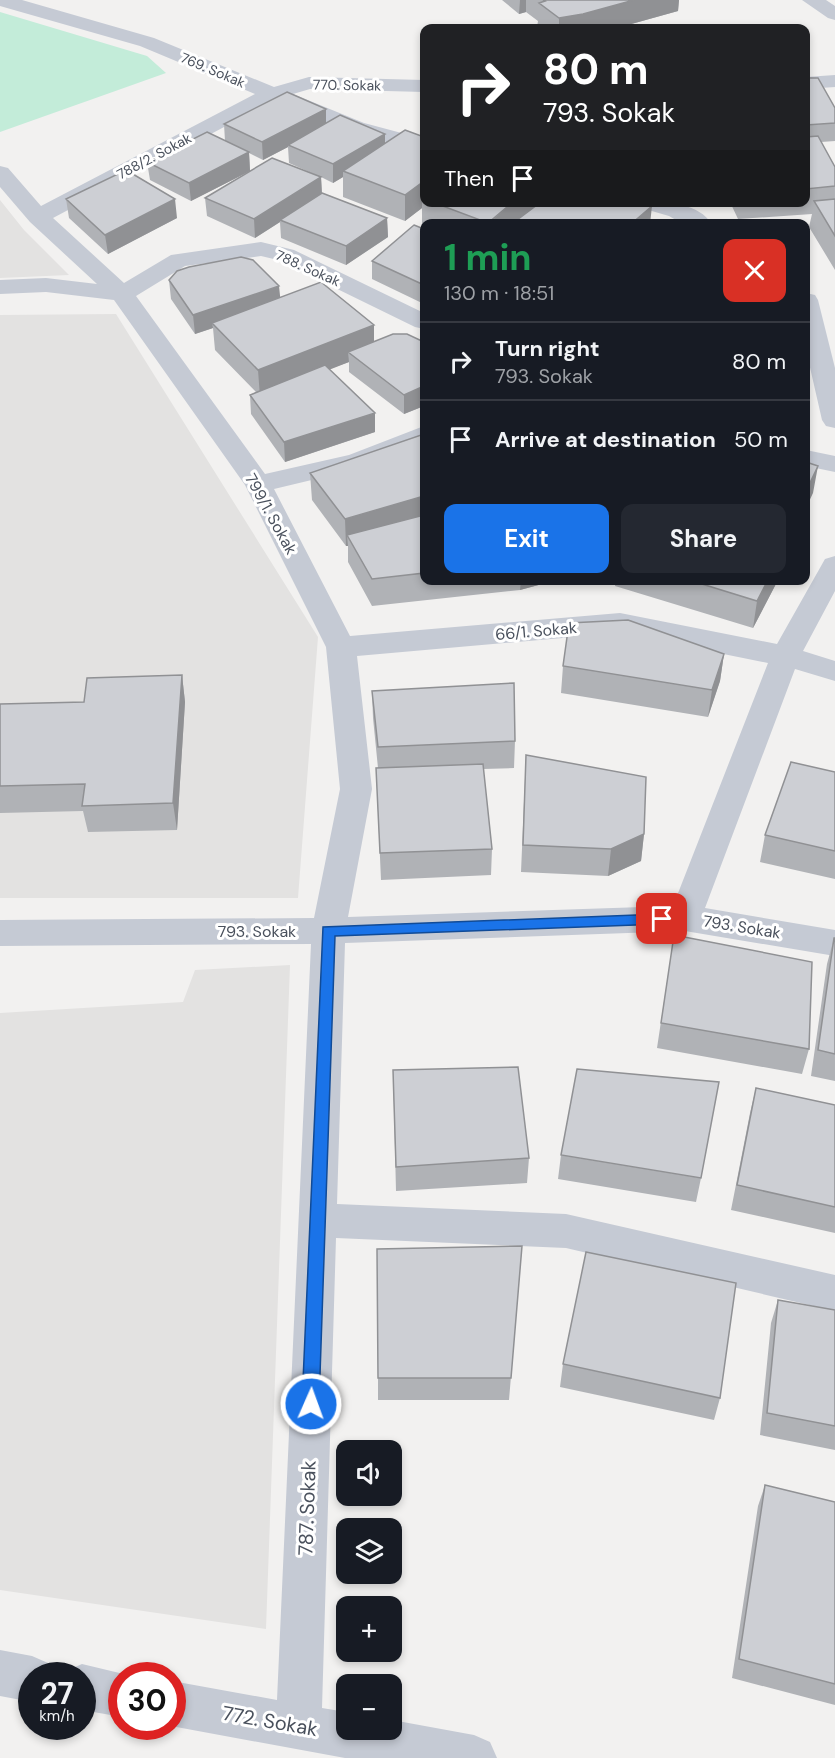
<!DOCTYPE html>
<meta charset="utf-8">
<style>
:root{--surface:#171b24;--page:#242831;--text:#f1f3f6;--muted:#9ea1a6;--line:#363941;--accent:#1a73e8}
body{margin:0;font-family:"DM Sans",sans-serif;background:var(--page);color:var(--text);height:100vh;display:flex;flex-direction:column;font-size:22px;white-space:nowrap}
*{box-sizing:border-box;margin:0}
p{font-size:20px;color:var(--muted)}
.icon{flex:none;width:33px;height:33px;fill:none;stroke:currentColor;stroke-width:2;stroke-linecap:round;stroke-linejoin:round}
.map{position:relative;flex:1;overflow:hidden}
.sheet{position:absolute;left:420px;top:219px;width:390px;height:366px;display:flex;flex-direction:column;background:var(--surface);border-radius:12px;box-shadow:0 3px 9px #0003}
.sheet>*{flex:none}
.guide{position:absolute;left:420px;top:24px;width:390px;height:183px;border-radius:12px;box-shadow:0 3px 9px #0003;background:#202124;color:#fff;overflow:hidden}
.tools{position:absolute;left:336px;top:1440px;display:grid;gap:12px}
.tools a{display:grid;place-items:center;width:66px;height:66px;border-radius:12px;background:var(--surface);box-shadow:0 3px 9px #0003;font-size:30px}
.speed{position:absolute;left:18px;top:1662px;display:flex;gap:12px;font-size:30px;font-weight:700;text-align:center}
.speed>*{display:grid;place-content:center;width:78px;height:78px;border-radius:50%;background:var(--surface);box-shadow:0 3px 9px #0003;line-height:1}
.speed small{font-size:15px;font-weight:400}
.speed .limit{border:9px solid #d22;background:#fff;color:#111}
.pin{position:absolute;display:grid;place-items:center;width:51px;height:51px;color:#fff;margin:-26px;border-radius:12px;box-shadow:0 3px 9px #0006}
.me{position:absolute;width:66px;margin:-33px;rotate:2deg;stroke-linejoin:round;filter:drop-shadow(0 0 4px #0008)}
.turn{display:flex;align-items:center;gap:21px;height:126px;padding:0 24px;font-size:27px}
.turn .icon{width:78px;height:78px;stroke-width:2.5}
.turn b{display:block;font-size:42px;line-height:51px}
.then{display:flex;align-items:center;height:57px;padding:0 24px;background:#0003;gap:12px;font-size:22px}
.round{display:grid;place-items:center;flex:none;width:63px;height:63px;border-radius:12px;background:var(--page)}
.head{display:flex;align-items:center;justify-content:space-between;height:102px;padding:0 24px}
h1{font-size:36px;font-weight:700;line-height:45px;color:#1e9e55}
.primary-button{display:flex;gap:12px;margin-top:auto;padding:12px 24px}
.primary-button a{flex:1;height:69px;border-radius:12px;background:var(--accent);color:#fff;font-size:24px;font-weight:700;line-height:69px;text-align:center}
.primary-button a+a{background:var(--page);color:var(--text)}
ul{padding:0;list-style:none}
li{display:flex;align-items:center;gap:18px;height:78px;padding:0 24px;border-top:2px solid var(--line)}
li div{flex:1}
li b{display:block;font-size:22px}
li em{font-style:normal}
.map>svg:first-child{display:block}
.education{fill:#e3e2e1}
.green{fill:#c3ecd9}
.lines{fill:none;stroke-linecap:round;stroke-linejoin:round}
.minor{fill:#c5cad4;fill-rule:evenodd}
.wall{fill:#b0b2b6}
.shaded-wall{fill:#909194}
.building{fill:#cdcfd4;stroke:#909194;stroke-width:1.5}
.route{fill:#1a73e8;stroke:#114b97;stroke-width:1.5}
.labels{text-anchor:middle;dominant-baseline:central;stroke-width:6;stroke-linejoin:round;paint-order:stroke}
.far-street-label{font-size:14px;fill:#49505c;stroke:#fff}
.street-label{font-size:16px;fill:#49505c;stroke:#fff}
.near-street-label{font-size:20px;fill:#49505c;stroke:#fff}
</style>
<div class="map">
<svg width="835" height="1758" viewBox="0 0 835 1758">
<rect width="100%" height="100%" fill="#f2f1f0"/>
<path class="education" d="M0,200l24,30 45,45 -69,3z
M116,314l202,323 -20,261h-298v-583z
M290,965l-24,664 -266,-39v-577l183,-11 12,-32z"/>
<path class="green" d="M0,12l147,44 19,17 -166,59z"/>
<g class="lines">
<path class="minor" d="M0,0h22l132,38 120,49 35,-10 115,3v12l-114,-3 -17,5 71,29 60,16v12l-76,-18 -75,-32 -220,117 71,65 47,-28 90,-13 33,8 130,63v16l-9,-2 -137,-67 -17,-4 -76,10 -49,30 129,178 84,-19 75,-29v17l-58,24 -92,22 76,147 270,-23 157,31 48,-85 10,-3v35l-32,60 32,10v20l-40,-12 -90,239 130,22v26l-150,-25 -340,12 -8,261 229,10 269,61v36l-269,-63 -230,-10 -14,470 24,4v18h46v-10l82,15 16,7 7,16h-152l-174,-32 1,-45 105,19 34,-756 -311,2v-26l314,-2 26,-129 -14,-142 -81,-162 -131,-185 -68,-8 -46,2v-14l46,-2 51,6 -67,-62 -30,-35v-21l8,2 33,38 214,-112 -115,-48 -140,-40zM620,633l148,30 -95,243 -325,11 24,-128 -15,-133z
M802,0h24l9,6v14l-7,-2z
M835,75v12l-29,2v-12z
M635,202c25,0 61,-2 77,22h-29l-14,-8 -31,-9z
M806,293l9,2 3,5 17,68v60l-9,-2 -4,-6 -16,-70z
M806,450l29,6v16l-29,-6z
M0,1650l32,6 16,7 5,13h-21v26l-32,-6z
M82,1664l50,12h-10v41l-40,-7v-34h-18l2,-5z"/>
</g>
<path class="wall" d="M502,0h177l-1,11 -61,17h-78l-2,-1 1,-6 -12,-9 -7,2z
M806,78l29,30v33l-14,1 14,25v103l-26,-43 3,-13 -74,5 -8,-17h76z
M326,109v14l59,11v9l39,-6v65h217l9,22h-226v2l-2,-1v-17l-17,13 -62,-24v-20l-10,6 -12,-6 1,16 65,25 1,19 -42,28 -65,-27 -1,-16 -25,16 -48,-22 -2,-18 111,-23 -27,-12 -1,-16 -25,13 -14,-7 1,18 -59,30 -41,-21 -3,-18 78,-21 -1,-17z
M66,199l111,19 -69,36 -39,-36z
M424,229v75l-52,-25v-18z
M169,280l111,18 94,44h50v64l-20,8 -55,-42v-10l-20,7 46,63 -90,30 -34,-48 -1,-19 6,-3 -41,-42 -2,-22 -18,6 -24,-35z
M424,434v146h133l-37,10 -148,16 -24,-44v-16h-2l-34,-46 -2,-27z
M616,580h162l-25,48 -138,-42z
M724,654l-4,27 -12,36 -147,-24 2,-27z
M182,675l3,27 -8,128 -89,2 -5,-21 -83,2v-109l84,-2z
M372,691l143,50 -1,27 -31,1 9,80 -1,26 -110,5 -5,-112h2l-5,-50z
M526,755l118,79 -3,27 -33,15 -87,-4z
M835,772v107l-75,-17 5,-27z
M674,935l135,114 -7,25 -145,-26z
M834,938h1v143l-24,-5 16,-112z
M393,1070l136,88 -2,25 -131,8z
M756,1088l79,17v128l-104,-23 19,-97z
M561,1155l140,23 -5,24 -138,-23z
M522,1246l-13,154h-131v-22z
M778,1300l57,10v140l-75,-15 11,-112z
M563,1364l157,34 -6,22 -154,-33z
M765,1485l70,17v203l-103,-27 26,-172z"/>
<path class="shaded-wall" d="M520,0h6v12l-7,2z
M634,0h45l-1,11 -61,17h-58v-10z
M326,109v18l-38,18v2l-25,13 -1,-18z
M385,134v18l-42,19v6l-10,6v-19z
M249,152l1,19 -59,30 -2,-18z
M321,177l1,19 -42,24v2l-25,16 -1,-19z
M424,181v19l-2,-1v9l-17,13v-26z
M175,199l2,19 -69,36 -3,-19z
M513,202h29l-29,22h-25z
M652,206l-2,18h-19z
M387,218l1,19 -42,28v-19z
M279,286l2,19 -69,18 1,5 -18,6 -2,-19z
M374,325v26l-26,1 1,10 -89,35 -2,-27z
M424,386v20l-20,8v-19z
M375,413v19l-90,30 -1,-20z
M818,466l-5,27 -7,15v-17z
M424,496v27l-77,12 1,11h-2l-1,-27z
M521,580h36l-37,10z
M768,580h10l-25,48 4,-27z
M724,654l-4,27 -12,36 4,-27z
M182,675l3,27 -8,128 -4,-27z
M644,834l-3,27 -33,15 3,-27z"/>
<path class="building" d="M543,0h91l-51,14 -24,4 -20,-15 6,-2z
M806,78h12l17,30v15l-29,2z
M287,92l39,17 -64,33 -38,-18z
M340,115l45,19 -52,30 -45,-19z
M405,130l19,7v44l-19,14 -62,-24z
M207,132l42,20 -60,31 -42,-21z
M818,136l17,31v19l-29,3v-52z
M272,158l49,19 -67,42 -49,-21z
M126,170l49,29 -70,36 -39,-36z
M322,193l65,25 -41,28 -66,-26z
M835,199v37l-21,-35z
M432,202h81l-25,21z
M541,202h100l11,4 -21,18h-116l-2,-1z
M414,225l10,4v56l-52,-24z
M241,257l12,3 26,26 -86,29 -24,-35 8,-9 12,-4z
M321,282l53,43 -116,45 -46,-47z
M393,334h14l17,8v44l-20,9 -56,-43z
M325,365l50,48 -91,29 -34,-47z
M424,434v62l-79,23 -35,-46z
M806,462l12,4 -12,25z
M424,515v58l-52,6 -25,-44z
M689,580h79l-11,21z
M628,620l96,34 -12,36 -149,-24 6,-43z
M182,675l-9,128 -91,3 3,-22 -85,2v-82l84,-2 3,-24z
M514,683l1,58 -137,6 -6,-56z
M526,755l120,22 -2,57 -33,15 -88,-4z
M791,762l44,10v79l-70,-16z
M483,764l9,85 -112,4 -4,-85z
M674,935l138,27 -3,87 -148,-26z
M834,938h1v116l-17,-4z
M518,1067l11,91 -133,9 -3,-97z
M577,1069l142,13 -18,96 -140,-23z
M756,1088l79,17v102l-98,-22z
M522,1246l-11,132h-133l-1,-129z
M586,1252l150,31 -16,115 -157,-34z
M778,1300l57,10v116l-68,-13z
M765,1485l70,17v182l-96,-25z"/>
<path class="route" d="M662,914l6,5 -6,5 -327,12 -16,468 -2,5 -6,3 -6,-3 -3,-5 21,-477z"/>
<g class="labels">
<g class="far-street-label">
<text transform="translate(213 70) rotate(23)">769. Sokak</text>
<text transform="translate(347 85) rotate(1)">770. Sokak</text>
<text transform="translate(154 156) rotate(-28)">788/2. Sokak</text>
<text transform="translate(308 268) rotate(24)">788. Sokak</text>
</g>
<g class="street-label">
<text transform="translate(271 514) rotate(61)">799/1. Sokak</text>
<text transform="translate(536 631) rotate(-5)">66/1. Sokak</text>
<text transform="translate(742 927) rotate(9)">793. Sokak</text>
<text x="257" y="931">793. Sokak</text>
</g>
<g class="near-street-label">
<text transform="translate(307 1508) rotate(-88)">787. Sokak</text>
<text transform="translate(270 1721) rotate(10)">772. Sokak</text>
</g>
</g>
</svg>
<div class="tools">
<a><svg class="icon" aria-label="sound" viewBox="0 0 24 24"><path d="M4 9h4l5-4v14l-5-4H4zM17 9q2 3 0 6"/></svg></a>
<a><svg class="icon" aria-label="layers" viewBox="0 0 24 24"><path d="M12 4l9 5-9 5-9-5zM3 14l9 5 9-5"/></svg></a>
<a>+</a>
<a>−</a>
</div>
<div class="speed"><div>27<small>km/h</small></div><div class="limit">30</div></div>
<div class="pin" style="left:662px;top:919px;background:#d93025"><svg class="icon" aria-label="arrive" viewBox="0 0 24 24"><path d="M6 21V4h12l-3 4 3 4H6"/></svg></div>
<svg class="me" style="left:311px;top:1404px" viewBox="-20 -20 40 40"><circle r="17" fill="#1a73e8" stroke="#fff" stroke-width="3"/><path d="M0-11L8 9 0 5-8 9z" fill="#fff"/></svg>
<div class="guide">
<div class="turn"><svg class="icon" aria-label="right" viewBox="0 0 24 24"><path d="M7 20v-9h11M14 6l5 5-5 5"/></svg><div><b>80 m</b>793. Sokak</div></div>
<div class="then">Then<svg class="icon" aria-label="arrive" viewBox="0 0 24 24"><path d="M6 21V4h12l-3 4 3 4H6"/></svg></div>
</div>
<section class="sheet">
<div class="head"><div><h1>1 min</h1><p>130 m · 18:51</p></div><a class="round" style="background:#d93025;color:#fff"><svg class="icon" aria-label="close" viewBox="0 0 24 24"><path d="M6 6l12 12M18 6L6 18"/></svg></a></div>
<ul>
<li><svg class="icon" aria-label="right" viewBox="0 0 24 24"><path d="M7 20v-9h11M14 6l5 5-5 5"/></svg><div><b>Turn right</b><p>793. Sokak</p></div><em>80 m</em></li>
<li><svg class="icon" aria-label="arrive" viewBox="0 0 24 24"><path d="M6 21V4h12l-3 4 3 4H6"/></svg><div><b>Arrive at destination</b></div><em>50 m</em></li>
</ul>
<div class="primary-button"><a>Exit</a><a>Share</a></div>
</section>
</div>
